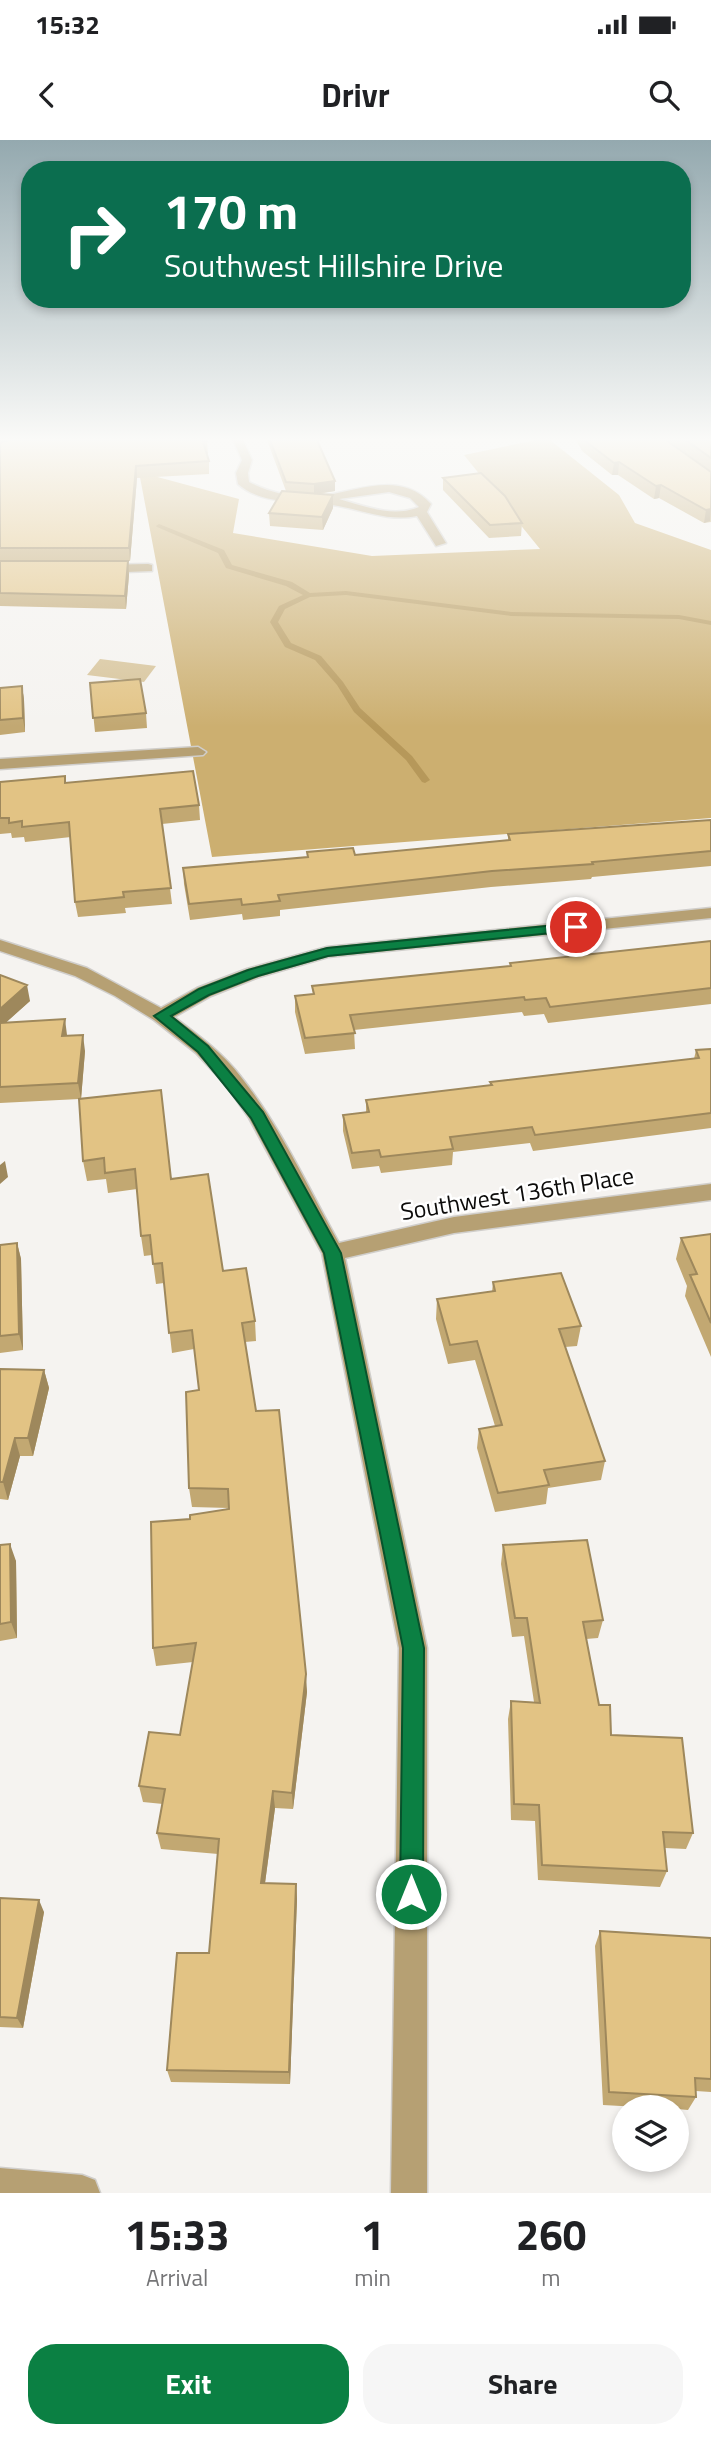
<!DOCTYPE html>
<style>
:root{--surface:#fff;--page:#f6f6f6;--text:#202124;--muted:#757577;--accent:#0b8043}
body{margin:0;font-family:"Titillium Web",sans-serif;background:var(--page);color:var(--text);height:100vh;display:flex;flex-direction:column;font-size:26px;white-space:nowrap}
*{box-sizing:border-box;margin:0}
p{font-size:23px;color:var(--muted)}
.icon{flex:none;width:38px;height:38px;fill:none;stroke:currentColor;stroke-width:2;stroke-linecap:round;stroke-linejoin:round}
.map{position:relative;height:2053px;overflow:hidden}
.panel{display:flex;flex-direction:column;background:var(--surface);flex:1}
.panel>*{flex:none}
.guide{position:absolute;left:21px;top:21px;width:670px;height:147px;border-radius:28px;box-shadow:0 4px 10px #0003;background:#0b6e4f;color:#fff;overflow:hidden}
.controls{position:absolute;left:612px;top:1955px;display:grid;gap:14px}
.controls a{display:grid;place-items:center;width:77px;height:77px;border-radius:50%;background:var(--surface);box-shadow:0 4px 10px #0003;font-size:35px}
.pin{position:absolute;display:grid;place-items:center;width:60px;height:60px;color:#fff;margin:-30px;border:4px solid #fff;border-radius:50%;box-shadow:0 2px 7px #0007}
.me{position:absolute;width:77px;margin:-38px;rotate:0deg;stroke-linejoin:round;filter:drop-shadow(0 0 5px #0008)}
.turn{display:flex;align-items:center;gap:24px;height:147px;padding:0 28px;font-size:32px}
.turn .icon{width:91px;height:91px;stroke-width:2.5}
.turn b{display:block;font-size:49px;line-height:60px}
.eta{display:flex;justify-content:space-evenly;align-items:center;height:119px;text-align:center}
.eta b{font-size:42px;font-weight:700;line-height:49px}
.primary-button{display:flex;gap:14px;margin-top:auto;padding:14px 28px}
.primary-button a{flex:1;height:80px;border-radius:28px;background:var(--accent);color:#fff;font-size:28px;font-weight:700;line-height:80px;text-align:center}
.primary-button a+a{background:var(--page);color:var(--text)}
.status{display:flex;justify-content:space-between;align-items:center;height:49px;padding:0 35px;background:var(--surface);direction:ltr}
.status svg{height:19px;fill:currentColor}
header{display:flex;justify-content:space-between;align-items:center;height:91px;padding:0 28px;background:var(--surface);font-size:32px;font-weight:700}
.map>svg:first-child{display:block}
.green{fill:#d6c297}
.forest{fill:#ccaf70}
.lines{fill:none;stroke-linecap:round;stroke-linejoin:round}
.stream{fill:#b6985a;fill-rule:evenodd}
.street-casing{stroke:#d0cecb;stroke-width:3}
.street{fill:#b6a073;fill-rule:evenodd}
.wall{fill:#c2a872}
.shaded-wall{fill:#9e885c}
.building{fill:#e2c384;stroke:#9e885c;stroke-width:2}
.route{fill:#0b8043;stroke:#07532c;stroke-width:2}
.labels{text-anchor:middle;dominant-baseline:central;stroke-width:5;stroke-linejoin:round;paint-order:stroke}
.street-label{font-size:24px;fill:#0c0b0a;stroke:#fff}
</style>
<div class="status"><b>15:32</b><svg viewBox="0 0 49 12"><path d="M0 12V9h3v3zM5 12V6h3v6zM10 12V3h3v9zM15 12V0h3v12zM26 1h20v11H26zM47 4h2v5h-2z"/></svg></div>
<header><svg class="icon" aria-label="back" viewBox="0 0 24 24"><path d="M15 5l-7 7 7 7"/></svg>Drivr<svg class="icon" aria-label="search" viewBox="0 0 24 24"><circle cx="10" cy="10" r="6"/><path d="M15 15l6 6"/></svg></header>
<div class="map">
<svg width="711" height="2053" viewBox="0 0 711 2053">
<rect width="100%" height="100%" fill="#f5f3f0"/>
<path class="green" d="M100,519l56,7 -12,16 -57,-7z"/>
<path class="forest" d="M536,300h14l69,55 16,28 76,27v268l-499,39 -73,-385 100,27 -6,34 139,23 168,-7 -76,-94z"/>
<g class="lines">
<path class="stream" d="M159,384l65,26 8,15 60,17 18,11 36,-2 165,21 168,3 32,6v4l-32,-6 -168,-3 -165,-21 -36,2 -25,12 -7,13 13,21 30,13 22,26 17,26 52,48 18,24 -5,3 -3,-1 -16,-22 -52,-48 -17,-27 -22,-25 -30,-13 -15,-25 9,-16 24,-11 -17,-9 -60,-18 -8,-15 -61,-26 -1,-1z"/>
<g class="street-casing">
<path id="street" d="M233,300h10l9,20 -4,13 1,9c21,11 51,18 74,14 37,-6 78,-25 108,8l-4,8 19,31 -10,3 -19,-30c-31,6 -56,-7 -85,-11 -30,-5 -69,1 -94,-21l-2,-11 6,-13zM389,352l21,6 9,9c-26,11 -55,-1 -80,-8z
M148,424l4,1v6l-52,2 -6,-4 6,-4z
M198,607l8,5 -3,3 -203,14v-10z
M711,768v10l-383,39 -69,20 -48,19 -37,21c24,18 49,36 67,60 40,50 67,111 98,166l115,-26 257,-33v16l-257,33 -109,25 82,390v545h-36l8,-545 -77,-395 -73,-135 -23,-33 -30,-32 -42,-33 -39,-24 -40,-20 -75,-25v-11l87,28 74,40 36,-20 50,-19 80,-22z
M0,2028l82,7 13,5 5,13h-100z"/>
</g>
<use href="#street" class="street"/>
</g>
<path class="wall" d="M0,300h207l1,14h-2l3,7v13l-72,4 -7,83h-2l1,14 -3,34 -126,-3z
M267,300h54l-3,2 17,49 -17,3 15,1v13l-10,22 -53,-4 -1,-13 17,-22z
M576,300h90l45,32v50l-7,1 -45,-25 -5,1 -36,-24h-6l-30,-24z
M668,300h43v32z
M443,338l79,45 -1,13 -32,2 -46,-48z
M90,543l56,30 1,15 -52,4z
M22,546l2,14 1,32 -25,3v-47z
M0,642l66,1 133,22 1,15 -38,4 10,80 -47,4 1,5 -48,4 -3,-15 -4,-65 -46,5 -1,-5 -12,1 -1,-5 -11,1z
M711,680v46l-119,11 -1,2 -100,8 -211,23v6l-37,4 -1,-6 -52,6 -6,-36 -1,-16 124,-11v-5l48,3 153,-15v-6z
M711,801v63l-163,19 -4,-9 -20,2 -2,-4 -168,18 1,19 -50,5 -10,-42v-16l18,-2 -1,-8 198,-19v-4z
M0,835l30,26 -24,21 61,14 18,15 -4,48 90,80 52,92 32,50 1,20 -11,1 11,69 51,281 -14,117 -18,-1 -10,75 31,1 1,15 -7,185 -119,-2 -4,-12 42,-117 9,-99 -57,-5 -4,-16 6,-29 -20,-2 -4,-16 41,-51 13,-73 -37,4 -3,-18 37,-129 39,-11 -37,-1 -3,-19 10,-98 -5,-41 -22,4 -8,-70 -8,1 -4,-29 -8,1 -3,-20 -4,-47 -29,4 -2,-14 -19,2 -4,-20 -4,-62 -79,4z
M711,909v79l-178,23 -3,-8 -77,9 -1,13 -71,8 -2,-7 -27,3 -9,-38v-16l23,-3v-12l124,-14v-4l204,-23 2,-9z
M711,1094v123l-26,-61 2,-10 -11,-27 5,-21z
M17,1103l4,16 2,91 -23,3v-108z
M493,1142l88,44 -4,20 -12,1 40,114 -4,19 -53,8 -2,16 -51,8 -18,-64 2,-19 16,-3 -20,-66 -27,4 -12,-45 1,-20 55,-7z
M0,1229l44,1 5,18 -16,68h-13l-12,44 -8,-1z
M0,1405l16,16 1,77 -17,3z
M503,1405l100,75 -5,18 -12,1 13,66 12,30 82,98 -7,16 -21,-1 2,23 -7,16 -122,-7 -3,-59 -24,-1 -3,-101 3,-18 23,1 -10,-66 -12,1 -11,-73z
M0,1758l44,14 -21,116 -23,-1z
M600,1791l111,7v154l-15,-1v6l-8,13 -11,-1v-2h-38l-36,-2 -8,-159z"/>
<path class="shaded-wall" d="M619,322l-1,13h-6l2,-12z
M136,326l1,12 -7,83 -1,-13z
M335,341v10l-21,3v-10z
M661,345l-2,13 -5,1 2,-13z
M333,355v13l-10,22 -1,-13z
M711,369l-1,12 -6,2 2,-13z
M128,421l1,14 -3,34 -1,-13z
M22,546l2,14 1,32 -2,-14z
M27,845l3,16 -30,27v-19z
M65,879l2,16 -5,1z
M83,895l2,16 -4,48 -3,-16z
M5,1021l3,16 -8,7v-19z
M17,1103l4,16 2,91 -4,-16z
M44,1230l5,18 -16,68 -5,-18z
M15,1298l5,18 -12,44 -5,-18z
M10,1404l6,17 1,77 -6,-16z
M306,1534l1,18 -14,117 -1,-16z
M273,1651l2,17 -12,90 -2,-15z
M296,1744l1,15 -7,185 -1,-12z
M39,1760l5,12 -21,116 -6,-10z"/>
<path class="building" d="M9,300h198v1l-4,1 6,19 -73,5 -7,82h-129v-105z
M270,300h47l18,41 -21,3 -28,-2z
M584,300h82l45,32v37l-5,1 -45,-25 -5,1 -37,-24 -5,1z
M686,300h25v18z
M481,333l24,23 17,27 -32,2 -47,-47z
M282,351l51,4 -11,22 -53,-4z
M0,421h128l-3,35 -125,-3z
M140,539l6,34 -53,5 -3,-35z
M22,546l1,32 -23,2v-32z
M193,631l6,34 -39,4 11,79 -48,4 1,5 -49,5 -6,-80 -47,5v-6l-13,2v-5h-9v-36l65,-6v7z
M711,680v31l-119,11 1,2 -101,7 -214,24 2,6 -38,4 -1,-6 -52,5 -6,-36 125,-11 -1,-5 46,-4 2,7 155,-15 -2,-6z
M711,801v47l-161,19 -4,-9 -21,2 -1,-3 -174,18 5,18 -50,5 -10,-42 19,-2 -2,-8 199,-20 -1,-3z
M0,835l27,10 -27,24z
M65,879l-3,17 21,-1 -5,48 -78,4v-64z
M711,909v64l-176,22 -3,-8 -82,10 3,12 -72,8 -2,-7 -27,3 -9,-38 26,-3 -3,-12 126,-15 -2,-3 209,-24 -3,-8z
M161,950l10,89 37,-5 15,97 23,-3 9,53 -13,2 14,88 23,-1 27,264 -14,119 -19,-2 -12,92 35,1 -7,188 -122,-2 10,-117h32l10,-114 -62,-6 8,-44 -26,-3 10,-54 31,3 16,-92 -43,5 -2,-126 39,-3v-4l39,-6 -1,-20 -39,-1 -3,-96 13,-2 -7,-60 -23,3 -7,-70 -9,1 -3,-29 -9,1 -6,-67 -30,4 -1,-15 -21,3 -4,-62z
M711,1094v89l-21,-48 7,-1 -16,-36z
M17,1103l2,91 -19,2v-91z
M561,1133l20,53 -22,3 46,132 -61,9 5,15 -51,8 -19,-64 23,-4 -25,-84 -27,4 -13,-46 58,-8 -2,-9z
M0,1229l44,1 -16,68h-13l-12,44h-3z
M587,1400l16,80 -20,2 16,83h11l1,30 71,3 11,95 -30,-1 4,39 -125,-6 -3,-60 -25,-1 -3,-103 29,2 -13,-85h-12l-12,-73z
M10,1404l1,78 -11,2v-79z
M0,1758l39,2 -22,118 -17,-1z
M600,1791l111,7v141l-16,-1 1,19 -87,-5z"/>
<linearGradient id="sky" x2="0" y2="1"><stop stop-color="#94a9af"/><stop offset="0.51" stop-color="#fafaf8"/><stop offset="1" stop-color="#fafaf8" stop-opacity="0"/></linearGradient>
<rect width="711" height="587" fill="url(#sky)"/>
<path class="route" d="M576,783l4,1v6l-252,26 -70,20 -49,19 -38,21 37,30 55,66 78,141 83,395 -1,246 -3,8 -9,3 -8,-3 -3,-8 3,-246 -79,-395 -73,-135 -53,-66 -44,-36 45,-27 49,-19 79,-22z"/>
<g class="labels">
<g class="street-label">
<text transform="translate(517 1053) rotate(-9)">Southwest 136th Place</text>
</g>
</g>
</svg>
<div class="controls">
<a><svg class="icon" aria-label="layers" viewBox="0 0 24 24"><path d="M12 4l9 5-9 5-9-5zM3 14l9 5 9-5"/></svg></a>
</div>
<div class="pin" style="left:576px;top:787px;background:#d93025"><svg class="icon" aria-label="arrive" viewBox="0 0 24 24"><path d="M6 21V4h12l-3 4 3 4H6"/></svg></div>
<svg class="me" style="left:411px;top:1754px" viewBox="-20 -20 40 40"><circle r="17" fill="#0b8043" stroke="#fff" stroke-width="3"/><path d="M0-11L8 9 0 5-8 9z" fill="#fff"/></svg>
<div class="guide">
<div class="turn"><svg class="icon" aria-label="right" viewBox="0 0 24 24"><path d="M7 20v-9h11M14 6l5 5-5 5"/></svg><div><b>170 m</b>Southwest Hillshire Drive</div></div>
</div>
</div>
<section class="panel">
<div class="eta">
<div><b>15:33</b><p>Arrival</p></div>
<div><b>1</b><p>min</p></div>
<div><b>260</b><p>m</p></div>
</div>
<div class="primary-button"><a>Exit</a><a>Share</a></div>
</section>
